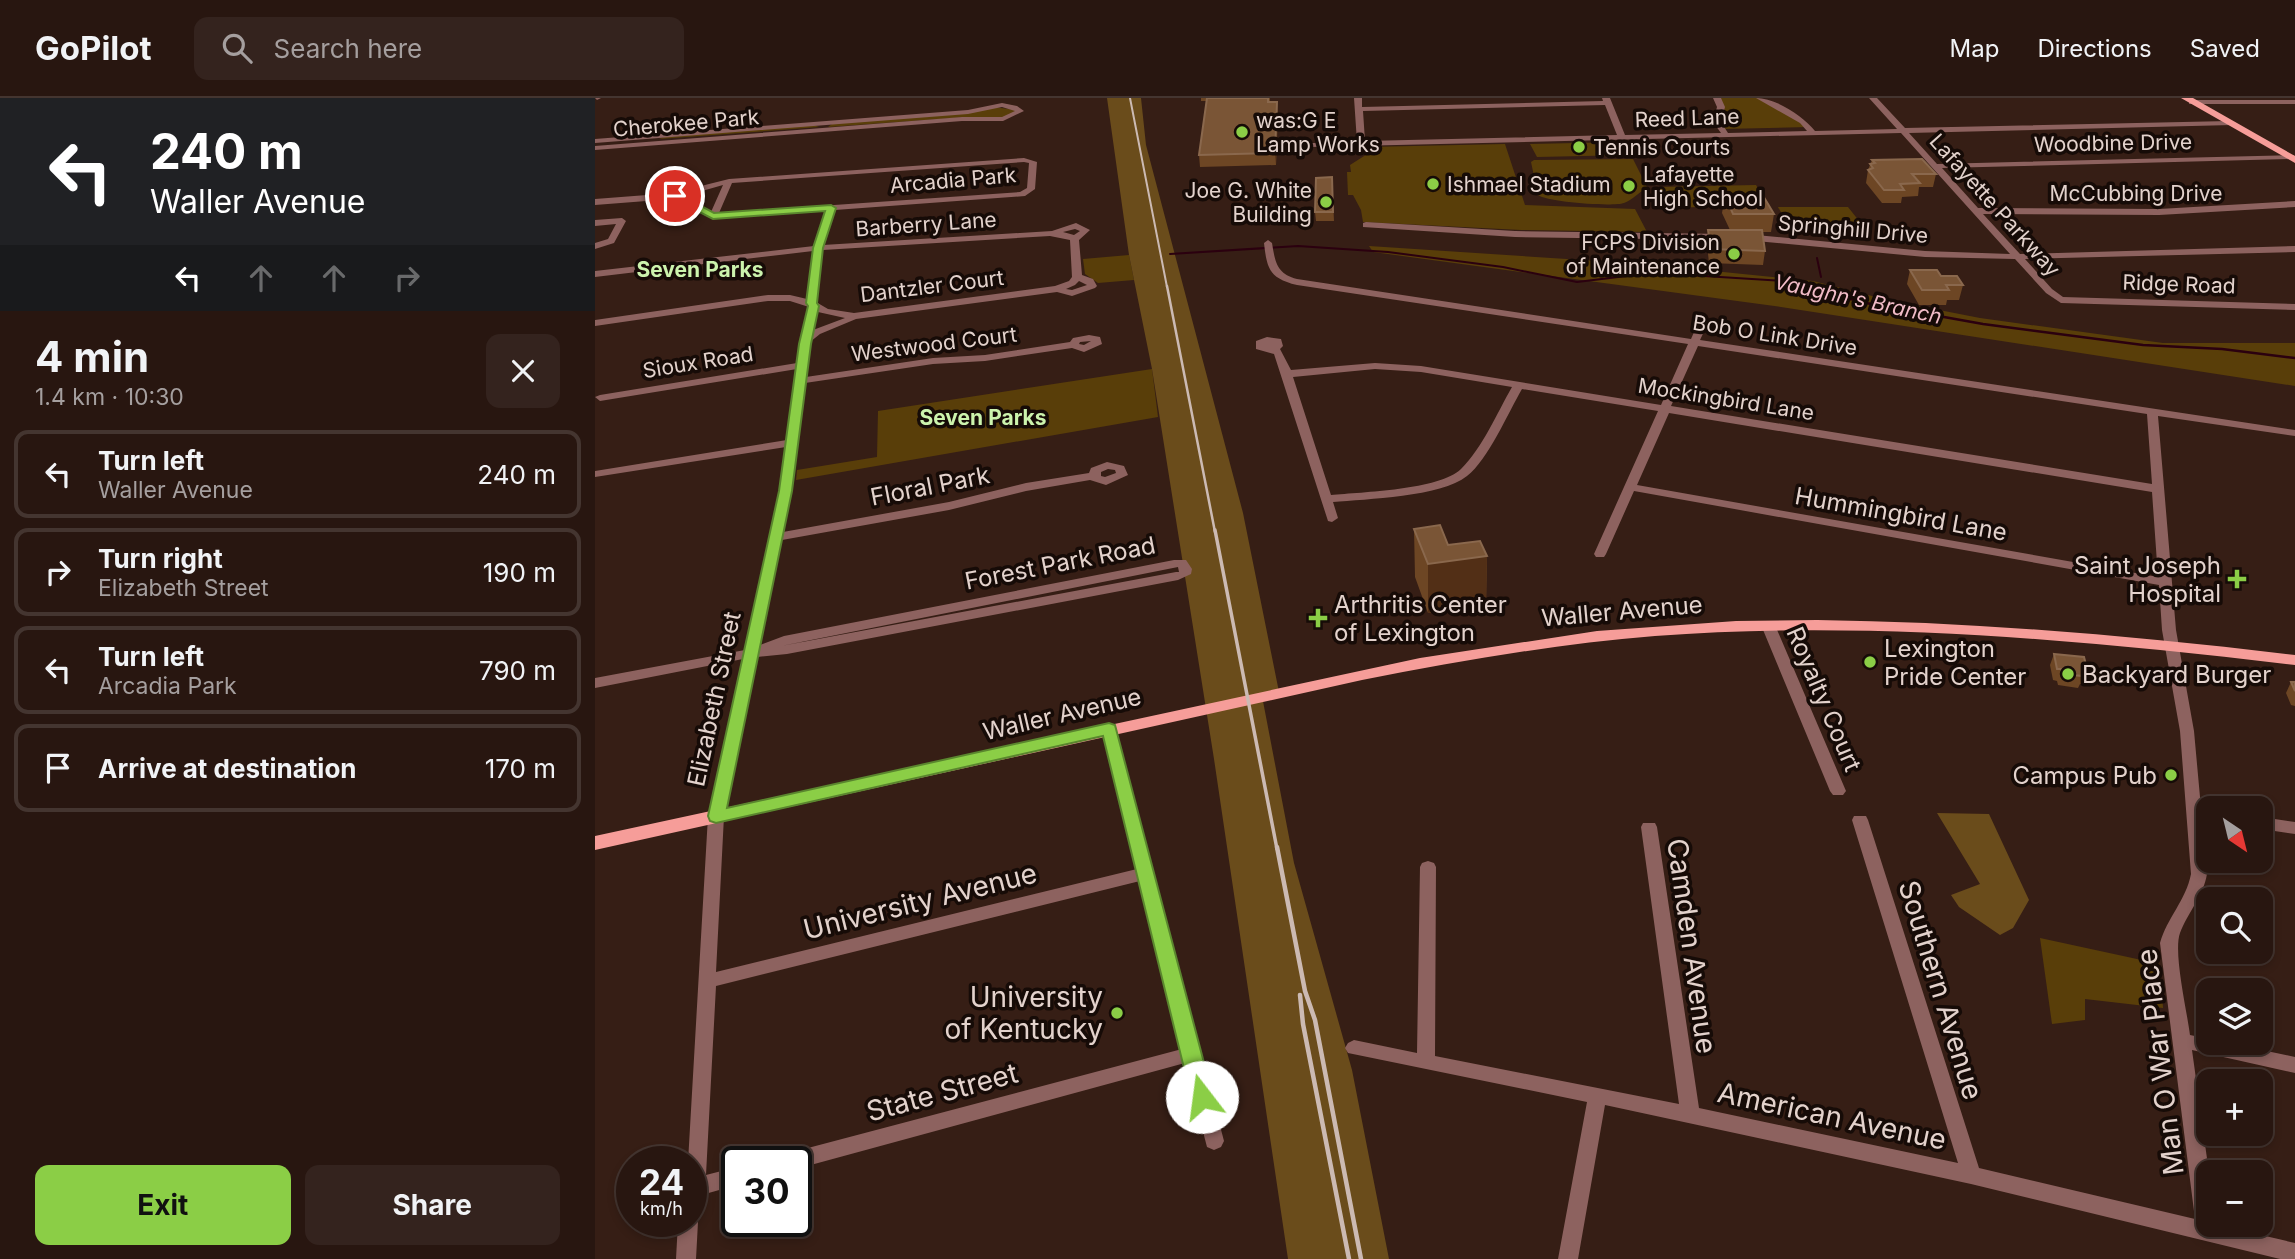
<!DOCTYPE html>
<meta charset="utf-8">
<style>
:root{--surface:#281610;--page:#34231e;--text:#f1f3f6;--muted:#a59f9f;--line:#443530;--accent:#8bce46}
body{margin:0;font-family:Inter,sans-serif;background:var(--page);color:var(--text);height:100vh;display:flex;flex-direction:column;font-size:26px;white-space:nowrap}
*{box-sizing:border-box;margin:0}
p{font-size:23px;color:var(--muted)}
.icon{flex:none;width:38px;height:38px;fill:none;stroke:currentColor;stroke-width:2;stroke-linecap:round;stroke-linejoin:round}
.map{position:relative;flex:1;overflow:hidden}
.sheet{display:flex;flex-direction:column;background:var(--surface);width:595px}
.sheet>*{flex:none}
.hud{background:#202124;color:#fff;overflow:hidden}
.needle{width:46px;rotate:145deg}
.tools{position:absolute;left:1601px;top:698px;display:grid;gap:14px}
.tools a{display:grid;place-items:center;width:77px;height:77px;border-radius:14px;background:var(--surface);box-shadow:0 4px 10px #0003,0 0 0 2px var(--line);font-size:35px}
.speed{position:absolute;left:21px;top:1048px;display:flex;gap:14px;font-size:35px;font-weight:700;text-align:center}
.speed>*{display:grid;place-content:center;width:91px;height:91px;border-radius:50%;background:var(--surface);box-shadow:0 4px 10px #0003,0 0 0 2px var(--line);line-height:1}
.speed small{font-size:18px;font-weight:400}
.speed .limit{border:4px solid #111;border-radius:10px;background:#fff;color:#111}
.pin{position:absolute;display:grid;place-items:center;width:60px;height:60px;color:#fff;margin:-30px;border:4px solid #fff;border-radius:50%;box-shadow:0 2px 7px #0007}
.me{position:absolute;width:77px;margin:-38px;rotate:345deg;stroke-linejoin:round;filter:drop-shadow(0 0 5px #0008)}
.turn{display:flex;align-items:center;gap:24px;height:147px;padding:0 35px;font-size:32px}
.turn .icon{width:91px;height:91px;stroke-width:2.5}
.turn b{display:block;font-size:49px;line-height:60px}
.lanes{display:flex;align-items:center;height:66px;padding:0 35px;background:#0003;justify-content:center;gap:35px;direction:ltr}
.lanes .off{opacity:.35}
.round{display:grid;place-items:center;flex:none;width:74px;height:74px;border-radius:14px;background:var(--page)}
.headline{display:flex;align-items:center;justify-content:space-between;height:119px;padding:0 35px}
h1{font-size:42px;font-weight:700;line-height:52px}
.action{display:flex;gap:14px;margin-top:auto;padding:14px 35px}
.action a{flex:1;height:80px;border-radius:14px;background:var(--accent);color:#111;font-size:28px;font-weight:700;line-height:80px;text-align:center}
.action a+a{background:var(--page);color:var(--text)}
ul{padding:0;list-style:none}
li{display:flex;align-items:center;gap:21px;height:88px;margin:0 14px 10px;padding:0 21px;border:4px solid var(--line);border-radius:14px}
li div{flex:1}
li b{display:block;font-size:26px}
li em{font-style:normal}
header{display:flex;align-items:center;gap:42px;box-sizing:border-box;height:98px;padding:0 35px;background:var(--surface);border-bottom:2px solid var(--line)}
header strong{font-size:33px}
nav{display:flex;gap:38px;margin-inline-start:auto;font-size:24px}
.search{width:490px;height:63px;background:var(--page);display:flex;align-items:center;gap:18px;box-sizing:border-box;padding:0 24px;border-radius:14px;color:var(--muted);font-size:26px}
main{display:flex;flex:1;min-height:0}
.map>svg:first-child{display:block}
.green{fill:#593e09}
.forest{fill:#6a4c1b}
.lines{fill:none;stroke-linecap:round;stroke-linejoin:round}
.stream-far1{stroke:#2b000f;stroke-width:2}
.stream{stroke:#2b000f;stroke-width:2.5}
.minor{fill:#8d625f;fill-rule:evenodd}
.major{fill:#f69d99;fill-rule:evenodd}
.rail-far3{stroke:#ccbab3;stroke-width:2}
.rail-far2{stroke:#ccbab3;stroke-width:2.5}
.rail-far1{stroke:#ccbab3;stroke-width:3.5}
.rail{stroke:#ccbab3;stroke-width:4.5}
.wall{fill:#6d4624}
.shaded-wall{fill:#522f16}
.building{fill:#7a5536;stroke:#8a684d;stroke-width:2}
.route{fill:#8bce46;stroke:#5a862e;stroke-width:2}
.poi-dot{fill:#8bce46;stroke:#160b07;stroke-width:2.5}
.labels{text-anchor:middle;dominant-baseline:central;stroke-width:7;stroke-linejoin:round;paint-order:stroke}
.far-street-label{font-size:21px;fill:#e3d2cc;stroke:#160b07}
.far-poi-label{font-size:21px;fill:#e3d2cc;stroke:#160b07;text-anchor:start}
.far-neighbourhood-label{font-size:21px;font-weight:bold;fill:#ccf3ad;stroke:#160b07}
.far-water-label{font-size:21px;font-style:italic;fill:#f1bcc7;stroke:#160b07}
.street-label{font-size:24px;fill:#e3d2cc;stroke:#160b07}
.poi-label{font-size:24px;fill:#e3d2cc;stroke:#160b07;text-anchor:start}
.near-street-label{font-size:28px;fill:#e3d2cc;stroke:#160b07}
.near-poi-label{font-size:28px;fill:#e3d2cc;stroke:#160b07;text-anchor:end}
</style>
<header>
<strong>GoPilot</strong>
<div class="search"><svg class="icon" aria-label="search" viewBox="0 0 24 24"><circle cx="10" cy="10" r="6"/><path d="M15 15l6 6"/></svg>Search here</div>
<nav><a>Map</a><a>Directions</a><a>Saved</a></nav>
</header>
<main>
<section class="sheet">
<div class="hud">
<div class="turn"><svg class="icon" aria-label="left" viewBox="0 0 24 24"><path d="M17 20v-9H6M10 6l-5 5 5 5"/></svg><div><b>240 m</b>Waller Avenue</div></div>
<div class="lanes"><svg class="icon" aria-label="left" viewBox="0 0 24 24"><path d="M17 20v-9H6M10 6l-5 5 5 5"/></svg><svg class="icon off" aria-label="ahead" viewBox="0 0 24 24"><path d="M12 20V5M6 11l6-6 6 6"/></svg><svg class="icon off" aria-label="ahead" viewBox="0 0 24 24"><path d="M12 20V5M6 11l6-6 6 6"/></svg><svg class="icon off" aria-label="right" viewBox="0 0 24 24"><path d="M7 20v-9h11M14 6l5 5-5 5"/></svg></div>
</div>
<div class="headline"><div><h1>4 min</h1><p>1.4 km · 10:30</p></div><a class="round"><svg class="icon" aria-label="close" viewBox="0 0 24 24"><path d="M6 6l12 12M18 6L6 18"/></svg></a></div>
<ul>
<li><svg class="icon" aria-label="left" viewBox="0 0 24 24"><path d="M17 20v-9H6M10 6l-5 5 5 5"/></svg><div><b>Turn left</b><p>Waller Avenue</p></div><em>240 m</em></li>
<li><svg class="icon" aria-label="right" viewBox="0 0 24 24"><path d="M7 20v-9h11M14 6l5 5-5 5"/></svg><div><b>Turn right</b><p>Elizabeth Street</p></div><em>190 m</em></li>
<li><svg class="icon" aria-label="left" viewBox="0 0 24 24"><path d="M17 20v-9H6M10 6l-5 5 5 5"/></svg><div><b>Turn left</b><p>Arcadia Park</p></div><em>790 m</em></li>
<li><svg class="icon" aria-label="arrive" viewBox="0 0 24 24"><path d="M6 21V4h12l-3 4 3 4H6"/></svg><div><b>Arrive at destination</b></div><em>170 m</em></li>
</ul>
<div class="action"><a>Exit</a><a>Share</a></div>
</section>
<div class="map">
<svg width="1700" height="1161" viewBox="0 0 1700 1161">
<rect width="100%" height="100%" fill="#361e15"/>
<path class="green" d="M1122,0h42l49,29 -87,2z
M398,9l24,3 -2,4 -18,5 -29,-2 -140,10 4,-3 139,-12z
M218,27l6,2 -160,12 6,-2z
M1029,44l6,13 -93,2 -7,-13z
M910,46l20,61 110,4 12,23 -126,-2 -158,-8 -2,-12 -8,-15h-5l-1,-23h4l-1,-7 22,-14 -5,-4z
M1038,61l14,28c-7,5 -15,13 -23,16 -12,4 -77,-1 -86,-8l-7,-33 3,-2z
M1161,87l12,20 -103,3 -9,-21z
M1183,109h70l23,29c-28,0 -79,1 -93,-29z
M774,148l275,18 169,17 75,19 92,18 183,25h132v43l-514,-79 -408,-55z
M534,157l5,25 -36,3 -13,-9 -2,-15z
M557,271l6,48 -362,63 1,-10 80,-13 1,-46z
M1445,840l120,26 3,44 -78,-9v21l-33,4z"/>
<path class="forest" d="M512,0h34l5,47 97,368 36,179 -17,4 32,167 58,207 37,189h-101l-74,-500 -62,-390 -23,-114z
M1342,715l52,1 40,86 -16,28 -13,7 -41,-28 -8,-12 29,-11z"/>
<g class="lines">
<path class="stream-far1" d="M575,156l128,-8 90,6 115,15 74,15 66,-8h29l112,7 24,6
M1222,160l4,19"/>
<path class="stream" d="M1206,188l65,17 117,21 160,21 79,4 73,9"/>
<path class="minor" d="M0,0h6l-4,2z
M759,0h8v9l241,-6 -1,-3h8l15,37 96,-2 -8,-11 4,-15 -4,-9h8l4,9 -4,15 7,11 79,-2 -7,-8 -44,-25c20,0 47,18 59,33l82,-2 -28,-31h8l28,30 324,-7 4,2 -1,2 -323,8 28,31 357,-9 1,2 -4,2 -349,9 36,40 181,1 136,-8v6l-136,8 -176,-1 37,40 275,-8v6l-270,7 27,30 11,8 232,7v6l-234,-7 -15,-10 -31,-34 -90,-2 -180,-17 -4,-3 4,-3 180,17 85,3 -109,-121 -590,14v-4h3l43,-1zM1010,7l12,30 -252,6 -2,-30z
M1594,2h106v4h-106z
M407,5l15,3 7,5 -21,10h-41l-367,29v-4l367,-29h40l13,-6 -13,-4 -34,7 -373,29v-4l373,-29z
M429,60l13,4 -2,27 -10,7 -190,14 -12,35 229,-14 24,-8 14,7 -11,10 3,35 11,4 4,7 -2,2 -23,8 -15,-4 -201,27 -36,15 -10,8 -4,35 127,-19 52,-3 85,-13 3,-4 16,-3 11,2 2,7 -18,8 -12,-4 -87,13 -52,3 -128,19 -13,108 -9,41 166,-30 77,-19 63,-10 2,-5 16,-6 17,4 4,9 -22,10 -16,-5 -64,11 -77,19 -167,30 -22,105 24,-9 390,-76h12l6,9 -1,5 -13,6 -391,74 -30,3 -33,159 -8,156 421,-103 -34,-140 7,-5 5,2 109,415 -3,6 -7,3 -7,-3 -22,-84 -389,106v-7h-17l3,-6 7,-3 393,-104 -42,-168 -424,105 -10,189 31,-8v18l-32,9 -4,16 -5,7 2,5 -2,37h-20l2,-37h13v-60h-3l20,-346 35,-157 -148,29v-10l150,-28 35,-159 6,-44 -191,30v-6l192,-31 10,-71 -197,32 -5,-4 5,-2 197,-32 12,-56 -19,-6h-22l-173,25v-6l173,-25h22l17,4 6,-48 -218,26v-6l219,-25 12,-35 -113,8 -41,-20 -77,6v-6l78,-6 56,-14zM429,64l5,1 -2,25 -7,4 -301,21 13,-30zM128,87l-12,27 -30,-15zM480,131l5,2 -6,4 -11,-3zM455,138l20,4 2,37 -3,4 -14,5 -201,27 -26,-4 -12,-7 7,-52zM484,183l8,4 -15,5 -6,-1 9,-4zM223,214l27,6 -32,12zM496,243l-7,4 -5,-1 1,-2zM513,371l7,1 1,3 -11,4 -4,-1v-4zM583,469l1,5h-3l-395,74z
M27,120l4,3 -12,22 -19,6v-6l13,-4 8,-15 -21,2v-6z
M771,124l149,9 210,3 4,3 -4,3 -210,-3 -152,-10v-4z
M673,142l4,3c3,19 5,31 25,36l394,60 7,-16 5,-3 5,3 -8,17 595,90v6l-137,-20 18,214 18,101 13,143c-4,23 -19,38 -27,59 -7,19 7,78 10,102l19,4v4h20l66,14v16l-103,-23 17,123v52h9l77,18v16h-15l-309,-75 -366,-79 -27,154h-20l29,-157 -239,-49 -3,-5 3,-5 6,-3 63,13 3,-186 2,-4 6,-2 6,2 2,4 -1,189 244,48 -38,-277 2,-4h12l2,4 42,281 259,55 -106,-343 2,-4h12l2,4 111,348 216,51 -35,-276c7,-25 26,-43 31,-69l-11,-143 -18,-101 -3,-45 -525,-94 -28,63 -2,3h-8l-2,-3 64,-143 -136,-22c-14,24 -34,71 -55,87 -26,21 -101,23 -134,26l5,16 -6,4 -4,-1 -54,-167 -18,-5v-8l11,-4 14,2 2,7 -3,3 11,21 84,-7 46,3 240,39 27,-61 -391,-59c-27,-7 -30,-15 -33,-42zM1103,248l449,68 5,70 -481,-78zM780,271l46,3 91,15c-15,26 -29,60 -51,82 -22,21 -99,23 -130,26l-38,-118zM1074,315l483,79 6,85 -521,-92z
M1173,523l7,4 71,166 -3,4h-10l-3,-4 -69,-166z
M1666,719l34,5v12l-34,-5z"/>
<path class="major" d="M1586,0h12l102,58v7z
M1222,522c160,2 319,16 478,35v10c-212,-25 -426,-45 -640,-29 -99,8 -196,25 -293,44l-767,170v-14l825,-178 177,-27 139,-10z"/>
<path class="rail-far3" d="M535,0l37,189"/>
<path class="rail-far2" d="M572,188l48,246"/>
<path class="rail-far1" d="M620,432l62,319"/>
<path class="rail" d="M682,749l28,144 10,29 46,239
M705,897l3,29 46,235"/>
</g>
<path class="wall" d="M606,0h69v4l8,12 -2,51 -76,2 -1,-12 8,-54h-6z
M1277,62l64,14 -3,13h-14l-1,9 -16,1 -1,6h-19l-16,-20 2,-13z
M737,79l2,44h-18l-1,-9z
M1130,97l49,19 -3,18h-9l3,19 -2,14 -54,-2 -2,-19 1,-14h22l-8,-17z
M1315,172l31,6 22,9 -4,15h-12l-1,5h-27l-12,-21z
M819,431l34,16 39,11 -1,49 -58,8 -13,-36z
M1459,556l34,19 -4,11h-4l-2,4 -20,-3 -1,-4 -4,-1 -3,-15z
M1696,584h4v24l-4,-1 -5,-12z"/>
<path class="shaded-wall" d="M682,4l1,12 -2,51 -1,-12z
M892,458l-1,49 -58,8v-49z"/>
<path class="building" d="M612,0h61v4h9l-2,51 -76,2z
M1327,61l14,15h-24l8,9 -20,1 4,6h-20l-16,-20 5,-2 -3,-4 5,-1 -3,-3z
M737,79l1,35h-18l1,-34z
M1167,96l12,20h-41l-8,-19z
M1113,132h54l3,21 -54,-2z
M1315,172h27l4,6h16l6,9h-17l3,5h-27z
M845,427l8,20 32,-4 7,15 -59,8 -14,-35z
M1459,556l30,3 4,16 -6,-1 1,4 -21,-2 -1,-5h-4z
M1696,584h4v9z"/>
<path class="route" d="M77,96h7l35,19 117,-8 5,3 -13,40 -6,55 2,3 -8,38 -19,147 -65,317 382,-85 6,2 98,372 -3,7 -8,3 -7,-3 -4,-7 -88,-361 -387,87 -6,-2 -2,-5 71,-325 20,-147 9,-38 -2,-3 7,-55 12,-37 -112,8 -41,-21z"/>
<g class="poi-dot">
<circle cx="647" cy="34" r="7"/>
<circle cx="984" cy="49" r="7"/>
<circle cx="838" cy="86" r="7"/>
<circle cx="1034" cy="88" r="7"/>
<circle cx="731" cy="104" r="7"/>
<circle cx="1139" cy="156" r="7"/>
<path d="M1638.5 470.5h7v7h7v7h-7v7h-7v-7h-7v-7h7z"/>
<path d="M719.5 509.5h7v7h7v7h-7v7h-7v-7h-7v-7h7z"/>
<circle cx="1275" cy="564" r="7"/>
<circle cx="1473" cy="576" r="7"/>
<circle cx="1576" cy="677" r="7"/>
<circle cx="522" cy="915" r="7"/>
</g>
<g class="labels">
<g class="far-street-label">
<text transform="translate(1092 20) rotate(-2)">Reed Lane</text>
<text transform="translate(91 25) rotate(-5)">Cherokee Park</text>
<text transform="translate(1518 45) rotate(-1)">Woodbine Drive</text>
<text transform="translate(358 82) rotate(-5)">Arcadia Park</text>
<text x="1541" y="95">McCubbing Drive</text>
<text transform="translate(1400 107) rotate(48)">Lafayette Parkway</text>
<text transform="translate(331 126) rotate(-4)">Barberry Lane</text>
<text transform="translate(1258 131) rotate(5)">Springhill Drive</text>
<text transform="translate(1584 186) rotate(2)">Ridge Road</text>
<text transform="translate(337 188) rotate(-7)">Dantzler Court</text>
<text transform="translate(1180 237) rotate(9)">Bob O Link Drive</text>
<text transform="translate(339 246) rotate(-7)">Westwood Court</text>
<text transform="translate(103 264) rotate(-9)">Sioux Road</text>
<text transform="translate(1131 301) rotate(9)">Mockingbird Lane</text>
</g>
<g class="far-poi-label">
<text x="661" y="22">was:G E<tspan x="661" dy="24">Lamp Works</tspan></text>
<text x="998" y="49">Tennis Courts</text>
<text x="1048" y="76">Lafayette<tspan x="1048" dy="24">High School</tspan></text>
<text x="852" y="86">Ishmael Stadium</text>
<text x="717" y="92" text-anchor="end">Joe G. White<tspan x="717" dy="24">Building</tspan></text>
<text x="1125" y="144" text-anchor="end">FCPS Division<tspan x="1125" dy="24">of Maintenance</tspan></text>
</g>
<g class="far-neighbourhood-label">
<text x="105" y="171">Seven Parks</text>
<text x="388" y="319">Seven Parks</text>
</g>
<g class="far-water-label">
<text transform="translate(1263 201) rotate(12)">Vaughn's Branch</text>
</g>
<g class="street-label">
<text transform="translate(335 388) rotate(-11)">Floral Park</text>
<text transform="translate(1306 416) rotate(10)">Hummingbird Lane</text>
<text transform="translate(465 465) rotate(-11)">Forest Park Road</text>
<text transform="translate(1027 513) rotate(-5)">Waller Avenue</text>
<text transform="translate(119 601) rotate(-78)">Elizabeth Street</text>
<text transform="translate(1229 601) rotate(67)">Royalty Court</text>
<text transform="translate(467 616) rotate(-13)">Waller Avenue</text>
</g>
<g class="poi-label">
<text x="1626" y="467" text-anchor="end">Saint Joseph<tspan x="1626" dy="28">Hospital</tspan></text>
<text x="739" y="506">Arthritis Center<tspan x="739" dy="28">of Lexington</tspan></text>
<text x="1289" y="550">Lexington<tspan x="1289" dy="28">Pride Center</tspan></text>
<text x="1487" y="576">Backyard Burger</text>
<text x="1562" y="677" text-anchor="end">Campus Pub</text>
</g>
<g class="near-street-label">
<text transform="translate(325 803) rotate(-14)">University Avenue</text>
<text transform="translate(1097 848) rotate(82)">Camden Avenue</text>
<text transform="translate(1346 892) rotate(73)">Southern Avenue</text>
<text transform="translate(1565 964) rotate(-97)">Man O War Place</text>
<text transform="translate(347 994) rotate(-15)">State Street</text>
<text transform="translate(1237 1018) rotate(12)">American Avenue</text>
</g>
<g class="near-poi-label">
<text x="508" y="899">University<tspan x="508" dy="32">of Kentucky</tspan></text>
</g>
</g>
</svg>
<div class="tools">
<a><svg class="needle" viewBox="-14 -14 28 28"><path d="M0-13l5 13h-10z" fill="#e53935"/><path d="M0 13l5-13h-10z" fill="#a59f9f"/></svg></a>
<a><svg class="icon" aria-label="search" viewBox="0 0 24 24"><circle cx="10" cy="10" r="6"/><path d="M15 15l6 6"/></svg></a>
<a><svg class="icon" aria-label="layers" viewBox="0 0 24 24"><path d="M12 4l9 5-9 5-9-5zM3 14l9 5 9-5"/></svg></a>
<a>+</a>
<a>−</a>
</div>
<div class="speed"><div>24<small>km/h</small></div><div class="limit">30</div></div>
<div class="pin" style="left:80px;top:98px;background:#d93025"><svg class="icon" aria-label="arrive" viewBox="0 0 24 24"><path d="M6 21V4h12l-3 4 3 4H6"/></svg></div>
<svg class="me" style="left:607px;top:999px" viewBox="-20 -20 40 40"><circle r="19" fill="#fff"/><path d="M0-13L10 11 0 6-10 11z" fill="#8bce46"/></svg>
</div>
</main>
